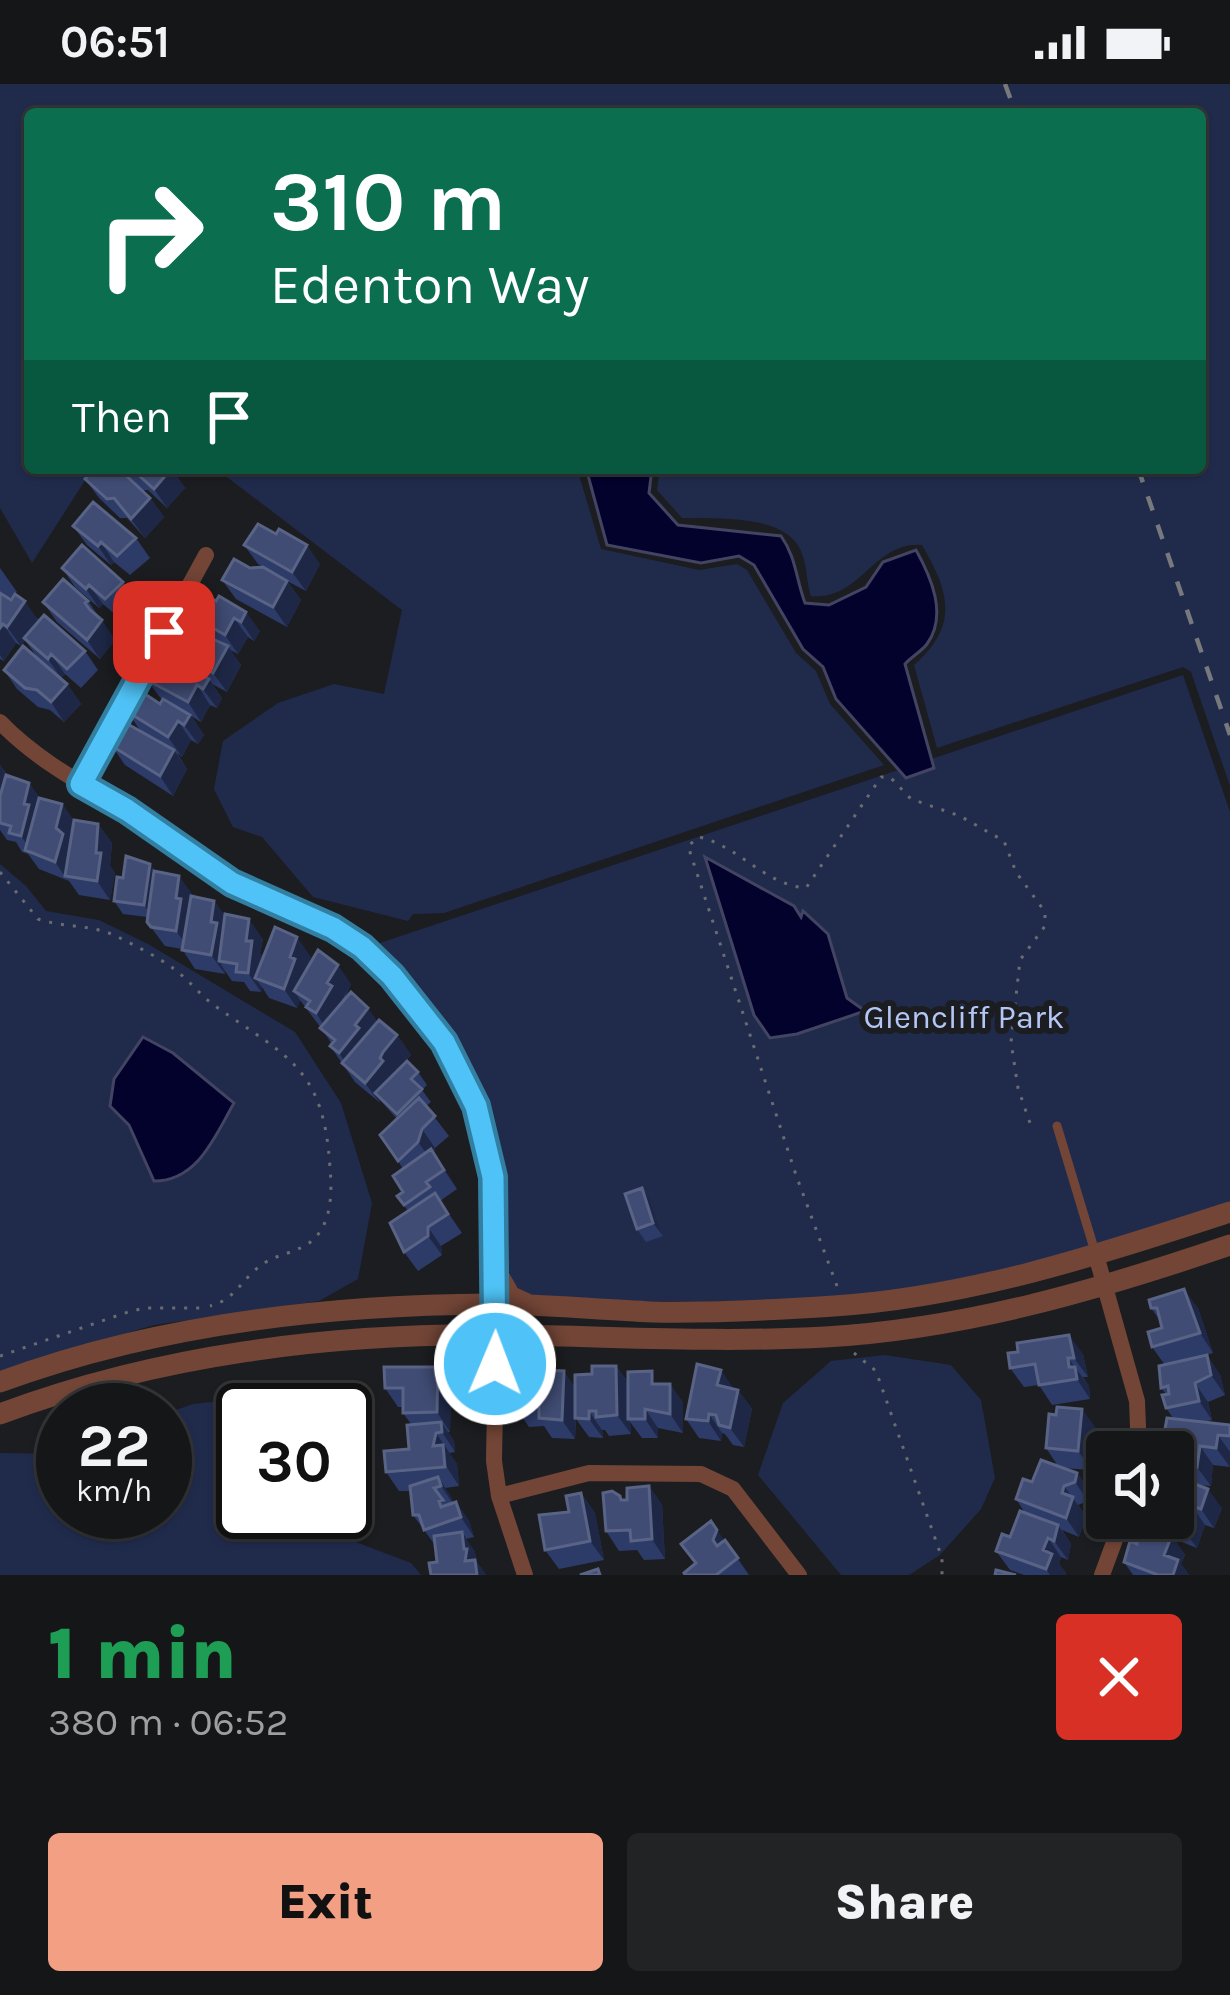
<!DOCTYPE html>
<meta charset="utf-8">
<style>
:root{--surface:#151618;--page:#222325;--text:#f1f3f6;--muted:#9d9fa2;--line:#343537;--accent:#f39f83}
body{margin:0;font-family:Karla,sans-serif;background:var(--page);color:var(--text);height:100vh;display:flex;flex-direction:column;font-size:45px;white-space:nowrap}
*{box-sizing:border-box;margin:0}
p{font-size:39px;color:var(--muted)}
.icon{flex:none;width:66px;height:66px;fill:none;stroke:currentColor;stroke-width:2;stroke-linecap:round;stroke-linejoin:round}
.map{position:relative;height:1491px;overflow:hidden}
.panel{display:flex;flex-direction:column;background:var(--surface);flex:1}
.panel>*{flex:none}
.hud{position:absolute;left:24px;top:24px;width:1182px;height:366px;border-radius:12px;box-shadow:0 3px 9px #0004,0 0 0 3px var(--line);background:#0b6e4f;color:#fff;overflow:hidden}
.controls{position:absolute;left:1086px;top:1347px;display:grid;gap:24px}
.controls a{display:grid;place-items:center;width:108px;height:108px;border-radius:12px;background:var(--surface);box-shadow:0 3px 9px #0004,0 0 0 3px var(--line);font-size:60px}
.speed{position:absolute;left:36px;top:1299px;display:flex;gap:24px;font-size:60px;font-weight:700;text-align:center}
.speed>*{display:grid;place-content:center;width:156px;height:156px;border-radius:50%;background:var(--surface);box-shadow:0 3px 9px #0004,0 0 0 3px var(--line);line-height:1}
.speed small{font-size:30px;font-weight:400}
.speed .limit{border:6px solid #111;border-radius:18px;background:#fff;color:#111}
.pin{position:absolute;display:grid;place-items:center;width:102px;height:102px;color:#fff;margin:-51px;border-radius:24px;box-shadow:0 6px 18px #0006}
.me{position:absolute;width:132px;margin:-66px;rotate:1deg;stroke-linejoin:round;filter:drop-shadow(0 0 9px #0008)}
.turn{display:flex;align-items:center;gap:42px;height:252px;padding:0 48px;font-size:54px}
.turn .icon{width:156px;height:156px;stroke-width:2.5}
.turn b{display:block;font-size:84px;line-height:102px}
.then{display:flex;align-items:center;height:114px;padding:0 48px;background:#0003;gap:24px;font-size:45px}
.round{display:grid;place-items:center;flex:none;width:126px;height:126px;border-radius:12px;background:var(--page)}
.headline{display:flex;align-items:center;justify-content:space-between;height:204px;padding:0 48px}
h1{font-size:72px;font-weight:800;line-height:90px;color:#1e9e55}
.button{display:flex;gap:24px;margin-top:auto;padding:24px 48px}
.button a{flex:1;height:138px;border-radius:12px;background:var(--accent);color:#111;font-size:48px;font-weight:800;line-height:138px;text-align:center}
.button a+a{background:var(--page);color:var(--text)}
.status{display:flex;justify-content:space-between;align-items:center;height:84px;padding:0 60px;background:var(--surface);direction:ltr}
.status svg{height:33px;fill:currentColor}
.map>svg:first-child{display:block}
.green{fill:#202b4c}
.water{fill:#02022d;stroke:#434362;stroke-width:3}
.lines{fill:none;stroke-linecap:round;stroke-linejoin:round}
.path{stroke:#6b6c6f;stroke-width:3;stroke-dasharray:3 9;stroke-linecap:butt}
.service{stroke:#724536;stroke-width:9}
.minor{stroke:#724536;stroke-width:16}
.tertiary{stroke:#724536;stroke-width:21}
.rail{stroke:#78797c;stroke-width:4.5;stroke-dasharray:15 15;stroke-linecap:butt}
.wall{fill:#2d3b68}
.shaded-wall{fill:#1e2846}
.building{fill:#404c74;stroke:#586385;stroke-width:3}
.route-casing{stroke:#337fa1;stroke-width:30}
.route{stroke:#4fc3f7;stroke-width:21}
.labels{text-anchor:middle;dominant-baseline:central;stroke-width:12;stroke-linejoin:round;paint-order:stroke}
.park-label{font-size:33px;fill:#b3c6f6;stroke:#1c1d20}
</style>
<div class="status"><b>06:51</b><svg viewBox="0 0 49 12"><path d="M0 12V9h3v3zM5 12V6h3v6zM10 12V3h3v9zM15 12V0h3v12zM26 1h20v11H26zM47 4h2v5h-2z"/></svg></div>
<div class="map">
<svg width="1230" height="1491" viewBox="0 0 1230 1491">
<rect width="100%" height="100%" fill="#1c1d20"/>
<path class="green" d="M0,0h1230v702l-39,-114 -8,-5 -246,81 -23,-83c45,-40 36,-72 8,-120 -49,-4 -61,56 -111,51 -5,-15 -4,-34 -11,-47 -17,-35 -84,-30 -118,-31l-25,-28 3,-22h540v-354h-1170v354h63l-61,95 -32,-55z
M215,384h362l24,81 98,21 38,-6 10,6 49,83 20,18 14,33 54,61 -440,148 -31,1 -5,7 -95,-24 -51,-60 -29,-10 -19,-38 9,-48 55,-38 56,-19 50,10 18,-84z
M1183,591l47,137v392c-131,41 -264,86 -401,94 -98,6 -197,3 -294,1 -44,-17 -23,-70 -29,-107 -17,-103 -52,-178 -132,-247z
M0,780l26,22 20,25 53,9 49,24 147,88 46,71 31,100 -14,76 -39,22 -165,24 -154,46z
M885,1271l66,10 30,35 14,78 -14,31 -41,46 -31,20h-68l-83,-100 25,-72 48,-42z
M331,1306l-3,20h-85v102h79l31,29 58,22 10,12h-421v-122l63,1v58h102v-98l28,-10z"/>
<path class="water" d="M586,384h66l-3,25 29,32 103,11c15,21 15,43 24,67l24,2 37,-18 17,-25 33,-12c15,27 32,65 11,94 -5,7 -16,13 -22,20l29,104 -28,10 -70,-79 -13,-32 -20,-18 -49,-84 -15,-9 -38,7 -94,-18z
M705,773l89,49 7,11 2,-6 25,23 19,64 18,13 -68,23 -27,4 -16,-23z
M143,953l30,16 61,50c-19,33 -36,78 -80,78l-25,-56 -19,-19 4,-27z"/>
<g class="lines">
<path class="path" d="M0,788l38,47c26,9 55,5 80,18 18,9 40,20 56,32 15,11 26,26 41,37 74,52 109,62 115,162 2,23 2,52 -15,70 -14,14 -34,15 -49,24 -24,14 -28,37 -56,44
M837,1202l-41,-111 -108,-329 11,-9c40,9 66,48 107,51l75,-111h9l21,22 49,17 44,25 12,31 29,40v14l-25,34 -9,82 7,46 12,35
M854,1269l22,18 66,187v17
M0,1272l128,-44 17,-4h55"/>
<path class="service" d="M1057,1042l39,129"/>
<path class="minor" d="M0,638c46,48 111,76 165,113 27,19 53,41 83,56 37,19 80,29 114,56 167,135 134,325 132,514l5,35 26,79
M81,700l125,-229
M1096,1171l41,146 2,51
M499,1412l90,-23 112,1 32,15 66,86
M1102,1491l21,-57"/>
<path class="tertiary" d="M496,1187l14,25 17,8
M462,1252l21,10 12,18
M0,1298c156,-58 325,-77 490,-78 54,0 109,6 163,8 60,1 121,-2 181,-6 137,-9 267,-52 396,-94
M0,1330c157,-59 331,-81 499,-79 109,1 217,8 326,2 140,-8 273,-47 405,-92"/>
<path class="rail" d="M1005,0l11,30
M1138,384l92,267"/>
</g>
<path class="wall" d="M120,384h51l14,20 -18,20 -19,-18h-6z
M85,395l65,19 14,19 -19,21 -18,-20h-7l-21,-20z
M73,442l63,12 14,20 -20,17 -16,-13 -3,3 -24,-20z
M244,461l76,19 -14,27 -19,-10 14,19 -14,27 -51,-28 -14,-19 28,-12 35,11 -27,-15z
M0,484l17,24 -8,7 76,52 13,19 -17,18 -16,-14 -4,4 -24,-21 -12,-17 -4,6 -5,-3 -12,18 -4,-2z
M62,484l61,14 14,19 -18,17 -16,-14 -4,4 -24,-21z
M197,506l63,41 -6,10 -6,-4 -10,17 -8,-4 11,15 -14,27 -15,-8 10,14 -5,10 -7,-3 -9,17 -10,-6 13,19 -6,9 -7,-4 -9,17 -5,-4 10,16 -14,27 -48,-31 -13,-19 29,-14 -13,-20 32,-8 2,-4 -15,-20 31,-11 1,-3 -14,-20 46,-7 -14,-9 -13,-19z
M88,517l27,39 -15,19 -43,-37 -14,-20z
M4,586l63,14 14,20 -17,18 -14,-12 -12,-3 -21,-18z
M0,681l8,11 21,7 11,16 22,5 12,17 24,3 14,19 -2,23 5,7 -5,27 -31,-5 -10,-14 -30,-12 -11,-15 -6,-2 -6,-10 -9,-2 -7,-10z
M150,780l5,7 37,25 22,5 11,15 38,23 -3,14 3,5 48,-1 -6,16 46,11 -8,17 54,34 14,20 -13,15 20,2 9,13 -5,5 9,12 -5,4 23,30 -14,12 -1,5 23,36 -17,12 22,32 -21,13 1,9 -24,16 -14,-19 4,-41 -11,-15 6,-4v-23l-5,-8 -1,-42 -17,-19 -1,2 -24,-20 -25,-36 2,-2 -11,-16 -21,-28 -3,8 -28,-10 -7,-11 -1,5 -11,-1 -6,-9 -12,-1 -7,-10v3l-30,-5 -13,-20 -17,-3 -18,-24v-5l-24,-3 -9,-13 9,-23z
M651,1117l12,35 -17,6 -9,-13z
M1151,1224h47l15,45 -25,7 19,-5 13,20 5,20 -17,7 4,18 -8,2 26,3v42l-17,-2 -2,21 -14,-1 25,23 -8,20 -9,-3 -8,23 -23,-9 11,16 -4,9 8,11h-56l-9,-13 13,-18 20,-14 -8,-12h24v-100l-7,-10v-14l-5,-6 4,-23 -13,-18 10,-19 -1,-6z
M1083,1270l5,23h-5l6,9 1,13 -38,6 -13,-20 -15,2 -14,-19z
M527,1281l3,4 45,18 17,-13 24,-8 12,16 42,2 13,19v30l-25,-5v10h-16l-12,-16 1,12 -22,2 -4,-6h-3l1,8 -14,-1 -13,-18 -1,20 -23,-1 -8,-12 -15,1 -13,-19z
M438,1283l13,19 -1,46h-2l6,9 1,11 -6,1 8,11 2,22 -14,2 9,15 2,-1 13,19 5,16 -8,2 9,13 1,9 10,14h-55l6,-13 -2,-17 -22,-30 -3,-24h-11l-13,-19 23,-23 2,-25 -8,-11v-6h-5l-13,-19z
M734,1305l4,1 14,19 -8,38 -11,-2 -8,-11 -3,-1 -1,8 -22,-3 -13,-19z
M1096,1344l-4,42 -29,-2 14,5 14,19 -3,9 -10,4 8,11 -7,21 -17,-7 9,14 -3,16 -7,-3 -2,7 7,9 -1,2h-41l-14,-5 -14,-19 14,-14 15,-24 -9,-14 16,-17 26,-16 -12,-18z
M649,1402l13,19 3,54 -21,1 -7,-10 -18,1 -13,-20 14,-35 3,4h4z
M581,1409l14,20 9,47 -45,9 -14,-19z
M725,1456l24,35h-64l10,-11 -14,-20z"/>
<path class="shaded-wall" d="M171,385l14,19 -18,20 -13,-19z
M150,414l14,19 -19,21 -14,-19z
M101,458l13,20 -3,3 -13,-19z
M307,461l13,19 -14,27 -14,-19z
M287,497l14,19 -14,27 -14,-20z
M89,501l14,19 -4,4 -13,-19z
M25,517l13,19 -17,26 -14,-19z
M246,528l14,19 -6,10 -13,-19z
M234,534l14,19 -10,17 -13,-19z
M102,536l13,20 -15,19 -13,-19z
M3,540l13,19 -12,18 -4,-6v-27z
M228,562l13,19 -14,27 -14,-19z
M51,570l14,20 -4,4 -13,-19z
M209,595l13,19 -5,10 -14,-19z
M67,600l14,20 -17,18 -13,-20z
M197,601l13,20 -9,17 -13,-20z
M190,631l14,20 -6,9 -14,-19z
M178,637l13,19 -9,17 -14,-20z
M174,666l13,19 -14,27 -13,-20z
M0,681l12,18 -12,31z
M29,699l14,19 -1,23 -8,30 -13,-19 3,-32z
M62,720l14,20 -11,52 4,6 -14,-20 1,-34z
M98,740l14,19 -2,23 5,7 -5,27 -13,-19 -1,-28z
M150,780l9,12 -6,42 -9,-13z
M179,792l14,19 -3,55 -14,-19v-33z
M214,817l14,19 -9,41 6,10v3l-14,-19v-33z
M249,835l14,20 -3,14 6,8 -11,17 7,9 -1,5 -13,-19 -2,-32z
M297,853l14,20 -7,16 -10,18 6,9 -3,8 -13,-19 6,-32z
M338,881l13,19 -9,16 4,5 -17,28 -13,-20 11,-30z
M368,924l14,20 -30,44 -13,-19 16,-28z
M397,951l14,20 -36,38 5,7 -1,2 -14,-19 18,-31z
M422,1045l13,19 -1,5 23,36 -13,-19 -12,-9 -14,-19z
M642,1104l9,13 12,35 -10,-13z
M428,1143l13,19 1,9 -14,-19z
M1184,1205l14,19 15,45 -13,-20z
M1069,1251l14,19 5,23 -14,-19z
M1207,1271l13,20 5,20 -14,-20z
M1068,1274l21,28 1,13 -21,-32z
M616,1282l14,19 -2,34 2,3 1,12 -14,-19z
M438,1283l13,19 -1,46 -13,-20z
M721,1286l13,19 -17,-4z
M564,1287l13,19 -2,49 -13,-19z
M1195,1299l13,19 4,18 -13,-19z
M670,1300l13,19v30l-13,-19z
M738,1306l14,19 -8,38 -14,-19z
M645,1325l13,19v10l-13,-19z
M1082,1325l14,19 -4,42 -14,-19z
M589,1327l13,19 1,8 -14,-19z
M709,1330l13,19 -1,8 -13,-20z
M441,1338l13,19 1,11 -13,-20z
M436,1349l21,31 2,22 -26,-40z
M1218,1351l12,17v15l-14,-19z
M1200,1362l13,19 -2,21 -14,-19z
M1077,1389l14,19 -3,9 -13,-19z
M438,1393l13,19 3,9 -13,-19z
M649,1402l13,19 3,54 -13,-20z
M1064,1402l22,30 -7,21 -13,-19 -4,-25z
M1208,1405l14,19 -8,20 -13,-19z
M581,1409l14,20 9,47 -14,-19z
M456,1418l13,19 5,16 -13,-20z
M1192,1422l13,19 -8,23 -14,-19z
M1058,1441l13,19 -3,16 -14,-19z
M717,1446l14,19 -5,10 -13,-19z
M462,1448l13,20 1,9 10,14h-11l-10,-14z
M1172,1451l13,20 -4,9 8,11h-16l-9,-20z
M1048,1454l13,19 -2,7 7,9 -1,2h-15l-4,-6 -3,-19z"/>
<path class="building" d="M95,384h23l32,30 -19,21 -17,-21 -7,1 -22,-20z
M126,384h45v1l-17,20 -20,-18h-5z
M93,418l43,36 -19,18 -16,-14 -3,4 -25,-20z
M258,440l18,10 3,-5 28,16 -15,27 -48,-27z
M82,461l41,37 -18,17 -16,-14 -3,4 -24,-21z
M234,475l16,9 13,-1 24,14 -14,26 -51,-27z
M63,495l25,22 -3,2 5,7 12,10 -15,20 -44,-38z
M197,506l19,11 3,-5 27,16 -5,10 -7,-4 -9,17 -41,-24z
M0,509l11,7 4,-6 10,7 -18,26 -4,-3 -3,4z
M44,531l41,36 -18,18 -16,-15 -3,5 -24,-21z
M179,540l49,22 -15,27 -48,-27z
M23,562l44,38 -16,18 -14,-12 -12,-2 -21,-18z
M160,575l18,10 3,-5 28,15 -6,10 -6,-4 -9,17 -41,-22z
M142,608l18,12 3,-5 27,16 -6,10 -6,-4 -10,16 -40,-25z
M124,638l50,28 -14,26 -48,-30z
M6,691l23,8 -5,21 5,1 -8,31 -12,-3 2,-7 -11,-3v-27z
M39,714l23,6 -6,24 7,6 -8,28 -30,-12z
M74,736l24,4 -2,29h5l-4,28 -32,-5z
M126,772l24,8 -6,41 -30,-4 3,-24 6,1z
M154,787l25,5 -3,22 5,1 -5,32 -25,-4 -4,-5z
M191,812l23,5 -3,21 6,1 -6,32 -29,-5z
M225,830l24,5 -3,22h6l-4,32 -12,-1 1,-8 -18,-3z
M275,843l22,10 -7,20 5,2 -11,30 -29,-11z
M318,866l20,15 -11,18 5,3 -16,27 -10,-6 4,-6 -16,-10z
M351,908l17,16 -13,17 4,3 -20,25 -9,-7 5,-6 -15,-12z
M379,936l18,15 -14,17 -3,6 3,3 -18,22 -23,-20z
M407,977l11,11 -7,7 11,10 -25,25 -22,-21z
M419,1014l16,18 -13,13 -4,13 -20,19 -18,-26z
M431,1065l13,21 -18,12 4,5 -26,18 -7,-9 6,-4 -10,-16z
M642,1104l11,35 -16,6 -12,-35z
M435,1109l13,21 -20,13v9l-24,16 -14,-29z
M1184,1205l16,44 -48,14 -4,-15 14,-4 -5,-20h-6l-2,-8z
M1069,1251l5,23h-6l1,9h6l2,12 -38,6 -4,-21 -25,4 -2,-15 10,-1 -1,-9z
M1207,1271l4,20 -16,8 4,18 -33,7 -4,-13 7,-1 -1,-8 -7,2 -2,-22z
M697,1280l24,6 -4,15 21,5 -8,38 -11,-3 -3,-10 -7,-1 -1,7 -22,-2z
M518,1281h9v4l37,2 -2,49 -23,-2v-12l-23,2z
M592,1282h24l1,49 -21,2v-6h-7v8l-14,-1v-43l17,-1z
M384,1283h54l-1,45 -34,1v-25h-18z
M652,1287v13h18v30l-25,-5v10h-17v-47z
M1057,1323l25,2 -4,42 -32,-3 3,-34 7,1z
M1167,1334l63,7v11l-12,-1 -2,13 -16,-2 -3,21 -24,-3v-12h-7l-3,-12z
M441,1338l1,10 -6,1 -3,13 10,-1 2,22 -59,5 -2,-21 25,-2 -2,-24z
M1041,1376l36,13 -2,9 -11,4 -2,7 11,4 -7,21 -50,-19 7,-20 9,3z
M1173,1392l35,13 -7,20 -9,-3 -9,23 -28,-11h18z
M438,1393l3,9 -7,2 9,12 -4,1 2,6 15,-5 5,15 -37,13 -5,-15h-6l-3,-29z
M649,1402l3,53 -21,2 -1,-11 -24,1 -3,-38 9,-2 8,5 1,4h6v-12z
M581,1409l9,48 -45,9 -6,-35 30,-3 -3,-16z
M1020,1427l38,14 -4,16 -6,-3 -5,12 9,4 -6,15 -50,-18 6,-17 8,3z
M711,1437l6,9 -4,10 4,6 8,-6 13,18 -22,17h-31l-1,-2 12,-10 -15,-19z
M1139,1439l33,12 -8,20 14,5 -5,15h-15l-34,-13 6,-21 7,3z
M462,1448l2,17h3l-2,12 10,-1 2,15h-46l-2,-12 8,-1 -3,-26z
M598,1485l2,6h-20z
M996,1486l20,5h-21z"/>
<g class="lines">
<g class="route-casing">
<path id="route" d="M164,548l-83,152 46,26 105,73 101,45 29,19 30,29 52,66 32,64 17,71 2,187"/>
</g>
<use href="#route" class="route"/>
</g>
<g class="labels">
<g class="park-label">
<text x="964" y="933">Glencliff Park</text>
</g>
</g>
</svg>
<div class="controls">
<a><svg class="icon" aria-label="sound" viewBox="0 0 24 24"><path d="M4 9h4l5-4v14l-5-4H4zM17 9q2 3 0 6"/></svg></a>
</div>
<div class="speed"><div>22<small>km/h</small></div><div class="limit">30</div></div>
<div class="pin" style="left:164px;top:548px;background:#d93025"><svg class="icon" aria-label="arrive" viewBox="0 0 24 24"><path d="M6 21V4h12l-3 4 3 4H6"/></svg></div>
<svg class="me" style="left:495px;top:1280px" viewBox="-20 -20 40 40"><circle r="17" fill="#4fc3f7" stroke="#fff" stroke-width="3"/><path d="M0-11L8 9 0 5-8 9z" fill="#fff"/></svg>
<div class="hud">
<div class="turn"><svg class="icon" aria-label="right" viewBox="0 0 24 24"><path d="M7 20v-9h11M14 6l5 5-5 5"/></svg><div><b>310 m</b>Edenton Way</div></div>
<div class="then">Then<svg class="icon" aria-label="arrive" viewBox="0 0 24 24"><path d="M6 21V4h12l-3 4 3 4H6"/></svg></div>
</div>
</div>
<section class="panel">
<div class="headline"><div><h1>1 min</h1><p>380 m · 06:52</p></div><a class="round" style="background:#d93025;color:#fff"><svg class="icon" aria-label="close" viewBox="0 0 24 24"><path d="M6 6l12 12M18 6L6 18"/></svg></a></div>
<div class="button"><a>Exit</a><a>Share</a></div>
</section>
